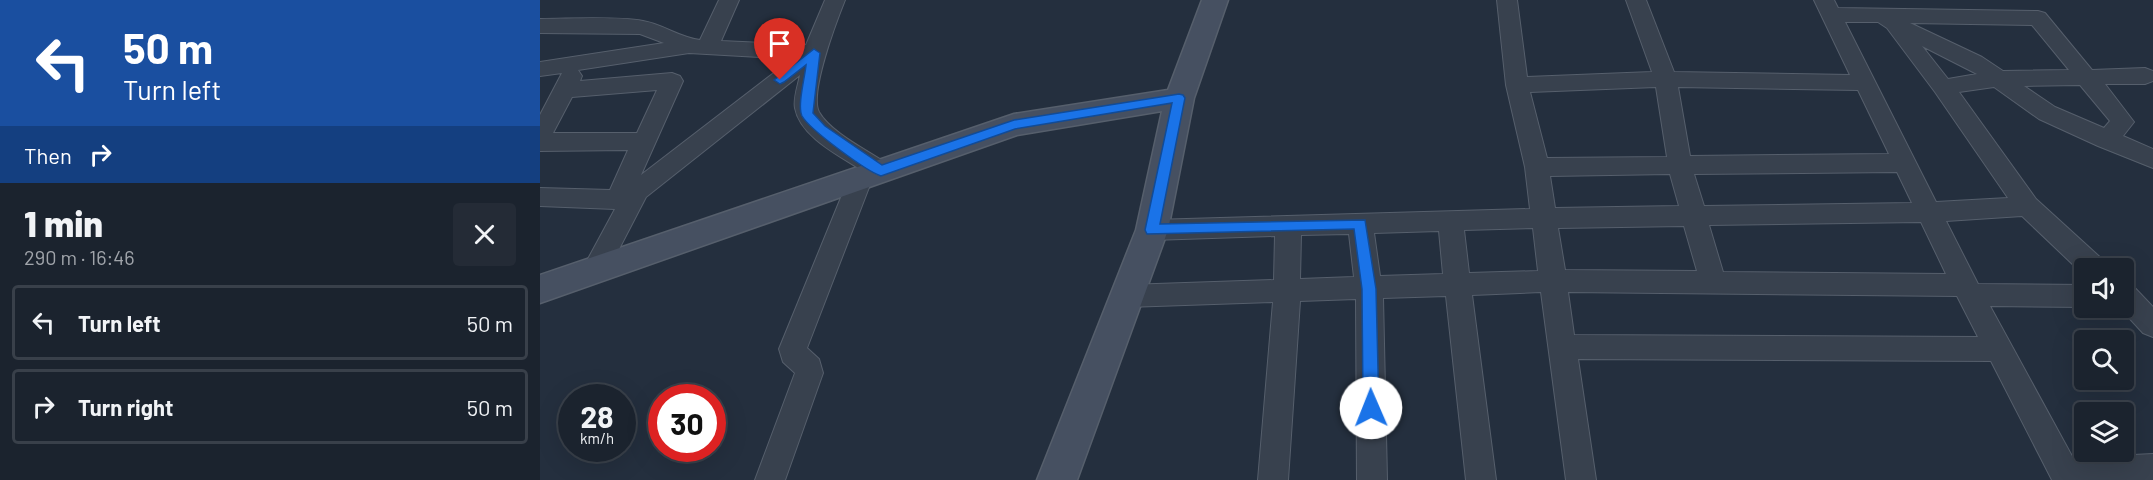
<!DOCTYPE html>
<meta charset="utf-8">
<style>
:root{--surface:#1b232e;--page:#242b36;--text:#f1f3f6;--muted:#a0a4aa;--line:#39404a}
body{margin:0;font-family:Barlow,sans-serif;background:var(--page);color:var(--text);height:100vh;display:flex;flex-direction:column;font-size:22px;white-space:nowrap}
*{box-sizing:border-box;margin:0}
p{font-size:20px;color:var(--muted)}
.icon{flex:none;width:33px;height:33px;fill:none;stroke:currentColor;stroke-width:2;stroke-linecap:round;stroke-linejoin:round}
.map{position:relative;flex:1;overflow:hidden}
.panel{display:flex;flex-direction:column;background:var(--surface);width:540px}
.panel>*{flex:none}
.hud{background:#1a4fa0;color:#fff;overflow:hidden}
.controls{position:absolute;left:1534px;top:258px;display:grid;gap:12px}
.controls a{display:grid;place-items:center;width:60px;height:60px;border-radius:6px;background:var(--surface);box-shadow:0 6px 24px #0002,0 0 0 2px var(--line);font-size:30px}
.speed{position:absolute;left:18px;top:384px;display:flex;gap:12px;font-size:30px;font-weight:700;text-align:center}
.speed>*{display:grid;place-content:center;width:78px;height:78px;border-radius:50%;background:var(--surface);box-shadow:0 6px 24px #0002,0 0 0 2px var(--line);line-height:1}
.speed small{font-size:15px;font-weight:400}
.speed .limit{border:9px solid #d22;background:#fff;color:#111}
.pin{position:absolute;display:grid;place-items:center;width:51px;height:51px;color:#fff;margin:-62px -26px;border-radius:50% 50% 50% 0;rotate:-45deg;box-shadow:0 0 6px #0007}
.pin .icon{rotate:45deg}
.me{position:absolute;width:66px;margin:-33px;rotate:359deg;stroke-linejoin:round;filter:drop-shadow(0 0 4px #0008)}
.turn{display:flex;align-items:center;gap:21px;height:126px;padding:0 24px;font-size:27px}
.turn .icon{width:78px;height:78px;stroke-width:2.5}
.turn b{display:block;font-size:42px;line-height:51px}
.then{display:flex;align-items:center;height:57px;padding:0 24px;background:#0003;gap:12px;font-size:22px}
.round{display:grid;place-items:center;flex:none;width:63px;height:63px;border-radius:6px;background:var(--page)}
.summary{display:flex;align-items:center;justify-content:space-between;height:102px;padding:0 24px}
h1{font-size:36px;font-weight:800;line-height:45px}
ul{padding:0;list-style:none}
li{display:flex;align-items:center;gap:18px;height:75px;margin:0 12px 9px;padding:0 12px;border:3px solid var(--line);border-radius:6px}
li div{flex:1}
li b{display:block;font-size:22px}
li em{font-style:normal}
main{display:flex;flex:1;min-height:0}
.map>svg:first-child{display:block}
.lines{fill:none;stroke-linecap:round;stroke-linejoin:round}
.street-casing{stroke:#565f6c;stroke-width:2}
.secondary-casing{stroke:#565f6c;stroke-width:3}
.street{fill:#38414e;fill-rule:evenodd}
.secondary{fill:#465061;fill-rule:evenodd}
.route{fill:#1a73e8;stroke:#114b97;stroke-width:1.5}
</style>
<main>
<section class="panel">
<div class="hud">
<div class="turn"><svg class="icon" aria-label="left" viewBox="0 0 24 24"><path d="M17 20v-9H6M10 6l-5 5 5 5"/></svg><div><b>50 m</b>Turn left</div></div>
<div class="then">Then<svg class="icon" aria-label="right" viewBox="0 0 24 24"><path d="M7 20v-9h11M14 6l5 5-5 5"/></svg></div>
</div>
<div class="summary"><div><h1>1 min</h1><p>290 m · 16:46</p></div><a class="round"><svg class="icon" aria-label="close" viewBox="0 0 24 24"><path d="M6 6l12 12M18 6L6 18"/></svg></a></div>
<ul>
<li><svg class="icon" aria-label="left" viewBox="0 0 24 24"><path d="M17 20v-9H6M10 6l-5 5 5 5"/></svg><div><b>Turn left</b></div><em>50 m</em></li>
<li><svg class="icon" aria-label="right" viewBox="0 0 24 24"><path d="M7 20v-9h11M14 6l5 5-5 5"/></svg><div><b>Turn right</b></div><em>50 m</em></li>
</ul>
</section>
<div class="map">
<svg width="1613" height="480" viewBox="0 0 1613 480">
<rect width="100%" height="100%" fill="#242f3e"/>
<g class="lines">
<g class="street-casing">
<path id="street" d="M179,0h20l-18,41 85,4 19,-45h20c-8,20 -36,93 -26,112 12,21 50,39 70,53l4,6 -4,6 -8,3 -8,-3 -66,171 12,11 4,14 -38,107h-30l40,-107 -12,-11 -4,-13 70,-171 3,-6 8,-3c-22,-14 -60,-33 -65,-61 -2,-9 3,-23 5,-33l-154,122 -42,81 -9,3 -9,-3 -4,-8 33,-61 -75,-3v-18l70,2 18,-40 -88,1v-36l22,-42 -22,3v-14l124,-19 -24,-9 -100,-1v-14c30,0 75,-3 103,2 19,3 38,17 57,19zM149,53l103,6 -151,116 42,-94 -3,-5 -8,-3 -92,8 2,-5 -4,-6zM117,90l-20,43h-84l19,-36z
M957,0h20l10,77 125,-5 -26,-72h20l28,72 176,3 -36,-75h20l4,8 200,3 7,2 47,57 53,-2 8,3v10l-8,3h-40l29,38 -11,14 30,13v19l-55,-22 -59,-27 -45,-32 -35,5 77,107 67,61 4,8h-22v8l-63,-60 -76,5 32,63 107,1v22l-95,-1 83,152 80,-4v26h-101l-61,-119 -413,-2 18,121h-30l-25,-188 -69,3 24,185h-30l-20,-184 -63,2 4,182h-30l-1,-181 -56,2 -12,179h-30l15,-178 -146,5 -9,-3 -4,-8 4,-8 9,-3 147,-5 1,-44 -123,4 -9,-3 -4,-7 4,-7 9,-3 378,-11 -5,-42 -19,-82zM1305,22h33l9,6 48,64 73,106 -72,4zM1370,23l122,2 37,45 -66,1 -21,-14zM1382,46l55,28 -29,5zM1540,85l30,36 -6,7 -49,-21 -31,-21zM1116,87l11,70 -120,1 -17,-66zM1138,87l180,3 31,64 -199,2zM1357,172l15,31 -208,3 -10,-32zM1130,174l9,32 -124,2 -5,-32zM1381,222l25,52 -223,-2 -14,-47zM1144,226l13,45 -132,-1 -7,-42zM993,228l5,43 -69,2 -5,-43zM899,231l4,43 -63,2 -6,-43zM809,234l5,43 -54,2 1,-44zM1028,292l389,4 21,41 -404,-2z
M1584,283l9,3 20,21v30l-10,-4 -23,-25h4z"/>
</g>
<g class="secondary-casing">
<path id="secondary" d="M662,0h26l-34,98 -26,132 -91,250h-40l99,-250 26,-119 -145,24 -477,168v-28l474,-161 154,-24z"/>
</g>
<use href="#street" class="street"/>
<use href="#secondary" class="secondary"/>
</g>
<path class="route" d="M274,49l6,4 -7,60 12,13 57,39 132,-45 165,-26 4,1 2,3 -25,126 205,-4 11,69 3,119 -2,5 -6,3 -6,-3 -2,-5 -1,-119 -8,-60 -207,5 -2,-4 27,-127 -157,26 -134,47c-15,-5 -72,-47 -79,-60 -5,-10 3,-39 4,-51l-22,17 -4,2 -6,-4z"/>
</svg>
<div class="controls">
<a><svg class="icon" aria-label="sound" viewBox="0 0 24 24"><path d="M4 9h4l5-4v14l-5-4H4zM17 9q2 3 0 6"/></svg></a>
<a><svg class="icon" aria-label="search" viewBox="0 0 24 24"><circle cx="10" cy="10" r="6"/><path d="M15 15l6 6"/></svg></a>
<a><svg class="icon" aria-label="layers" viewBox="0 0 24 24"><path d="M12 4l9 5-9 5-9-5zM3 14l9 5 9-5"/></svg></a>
</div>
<div class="speed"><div>28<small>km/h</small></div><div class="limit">30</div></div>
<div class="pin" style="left:240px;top:80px;background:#d93025"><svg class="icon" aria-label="arrive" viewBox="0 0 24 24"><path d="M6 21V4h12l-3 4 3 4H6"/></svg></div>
<svg class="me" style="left:831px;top:408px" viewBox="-20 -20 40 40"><circle r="19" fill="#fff"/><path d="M0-13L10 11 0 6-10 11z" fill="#1a73e8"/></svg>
</div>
</main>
